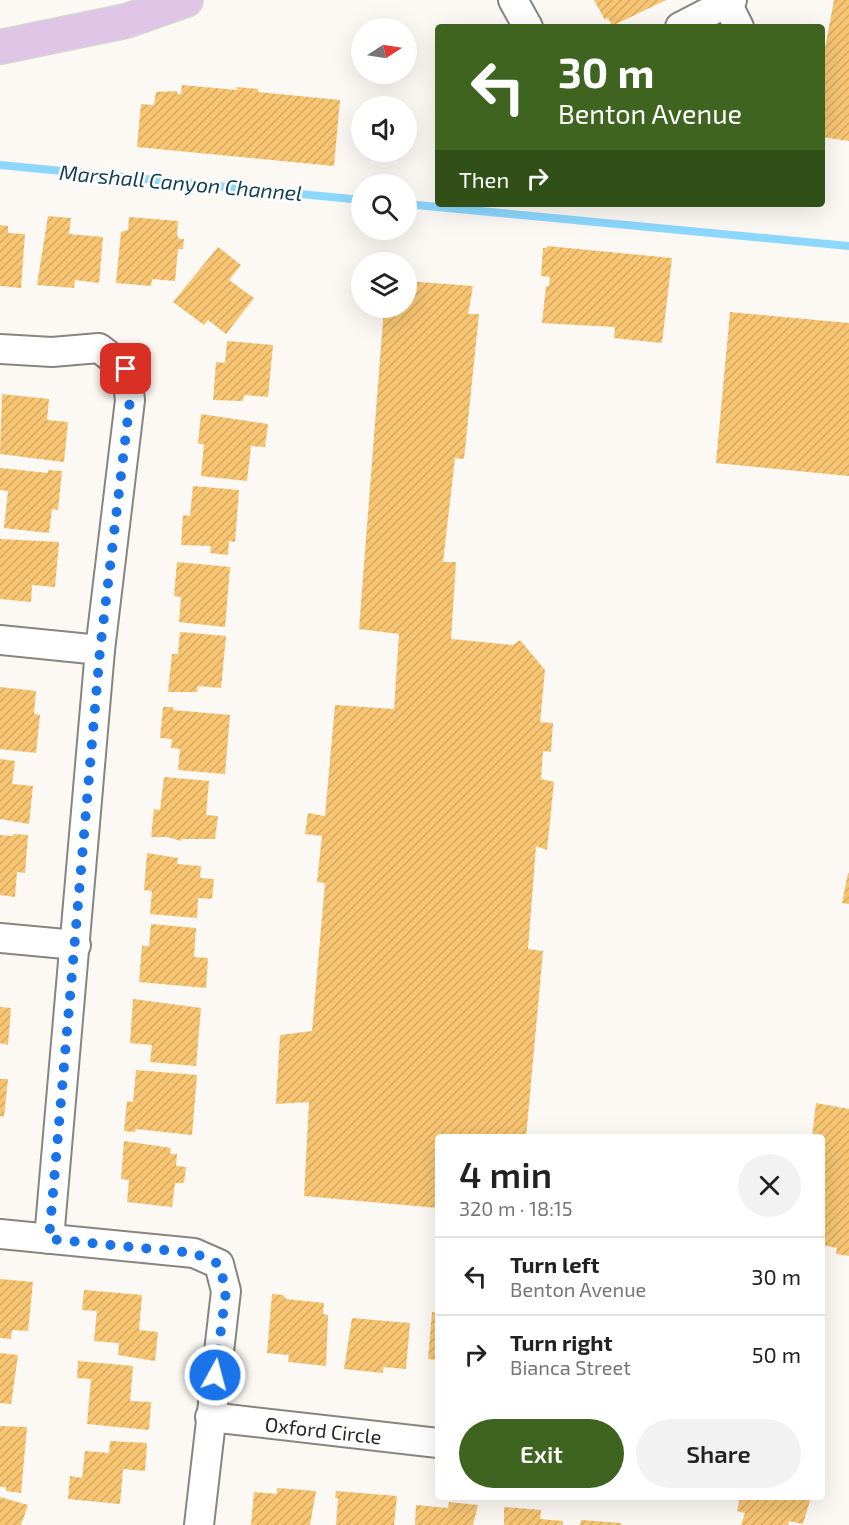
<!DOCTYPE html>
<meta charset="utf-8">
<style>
:root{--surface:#fff;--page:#f2f2f2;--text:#222;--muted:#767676;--line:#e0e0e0;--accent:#3e641f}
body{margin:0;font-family:"Exo 2",sans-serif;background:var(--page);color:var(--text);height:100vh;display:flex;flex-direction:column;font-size:22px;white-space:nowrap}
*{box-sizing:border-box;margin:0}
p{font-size:20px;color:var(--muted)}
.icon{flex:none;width:33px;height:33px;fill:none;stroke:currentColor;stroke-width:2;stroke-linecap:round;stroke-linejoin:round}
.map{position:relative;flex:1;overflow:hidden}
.drawer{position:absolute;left:435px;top:1134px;width:390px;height:366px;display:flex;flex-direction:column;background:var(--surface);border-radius:6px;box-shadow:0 6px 24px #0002}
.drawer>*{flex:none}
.guide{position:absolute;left:435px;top:24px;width:390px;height:183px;border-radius:6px;box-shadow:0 6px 24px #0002;background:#3e641f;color:#fff;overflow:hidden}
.needle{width:39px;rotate:78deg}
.buttons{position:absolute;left:351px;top:18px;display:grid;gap:12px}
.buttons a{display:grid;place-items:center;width:66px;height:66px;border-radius:50%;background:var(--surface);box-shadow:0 6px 24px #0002;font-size:30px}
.pin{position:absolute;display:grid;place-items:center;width:51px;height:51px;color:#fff;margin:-26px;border-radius:12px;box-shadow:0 3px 9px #0006}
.me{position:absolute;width:66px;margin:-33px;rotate:7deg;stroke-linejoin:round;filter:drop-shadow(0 0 4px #0008)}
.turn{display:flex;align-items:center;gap:21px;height:126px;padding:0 24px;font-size:27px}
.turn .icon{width:78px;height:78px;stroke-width:2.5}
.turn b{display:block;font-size:42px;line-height:51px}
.then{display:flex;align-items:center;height:57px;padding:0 24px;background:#0003;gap:12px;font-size:22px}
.round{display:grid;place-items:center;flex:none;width:63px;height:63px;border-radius:32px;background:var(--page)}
.overview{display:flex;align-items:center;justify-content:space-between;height:102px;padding:0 24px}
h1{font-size:36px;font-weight:600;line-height:45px}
.button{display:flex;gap:12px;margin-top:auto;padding:12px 24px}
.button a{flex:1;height:69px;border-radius:36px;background:var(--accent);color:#fff;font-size:24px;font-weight:600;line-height:69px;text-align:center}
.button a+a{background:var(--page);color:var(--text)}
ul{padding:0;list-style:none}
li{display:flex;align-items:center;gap:18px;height:78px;padding:0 24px;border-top:2px solid var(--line)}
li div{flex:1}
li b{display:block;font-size:22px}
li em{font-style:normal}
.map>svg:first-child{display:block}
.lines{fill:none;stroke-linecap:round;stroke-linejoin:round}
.stream{stroke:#8bd7fe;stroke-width:8}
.building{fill:url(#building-hatch)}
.minor-casing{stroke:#888580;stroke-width:32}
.major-casing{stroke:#d4d4d3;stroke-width:36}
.minor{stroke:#fff;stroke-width:28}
.major{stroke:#dfc4e5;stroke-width:33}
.route{stroke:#1a73e8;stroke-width:10;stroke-dasharray:0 18}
.labels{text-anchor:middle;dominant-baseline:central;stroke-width:5;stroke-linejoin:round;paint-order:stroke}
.street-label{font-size:20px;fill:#272624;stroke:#fff}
.water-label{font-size:21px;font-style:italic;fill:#144054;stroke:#fff}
</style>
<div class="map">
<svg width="849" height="1525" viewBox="0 0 849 1525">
<defs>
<pattern id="building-hatch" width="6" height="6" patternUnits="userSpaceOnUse" patternTransform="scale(1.5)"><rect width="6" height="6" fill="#f7c572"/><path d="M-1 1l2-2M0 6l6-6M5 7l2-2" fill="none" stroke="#d4a963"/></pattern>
</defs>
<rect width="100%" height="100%" fill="#fcf8f3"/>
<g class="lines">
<path class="stream" d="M0,165l362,35
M406,204l443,42"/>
</g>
<path class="building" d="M594,0h72l-54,26 -4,-8 -3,2z
M834,0h15v141l-27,-4v-72z
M182,85l55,5v-3l21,2v3l82,8 -6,66 -197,-19 4,-43 13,1 2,-13 21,-1v3h4z
M48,216l23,2 -2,16 34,3 -4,46 -24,-3 -1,8 -37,-3z
M129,217l49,4 -1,14 2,4h5l-1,10h-5l-3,32 -23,-2 -1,7 -35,-3 5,-51 7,-2z
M0,225l8,1v7l17,1 -4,54 -21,-2z
M547,246l125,12 -10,85 -48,-5 1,-11 -73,-4 4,-37h3l1,-9 -9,-1 2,-28h4z
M218,247l23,18 -12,15 25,18 -28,36 -18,-14 -4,5 -31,-23z
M406,281l67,5 -5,28h11l-15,145 -9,-1 -12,104h13l-5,77 62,6 7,-5 25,30 -5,52 13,1 -2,29 -8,-1 -2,28 13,3 -7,68 -11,-4 -8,103 15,2 -17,186h-88v71l-134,-12 5,-94 -33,2 4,-69 32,-4 13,-148 -8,-1 5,-46 -17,-2 3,-21 17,3 10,-111 59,4 5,-75 -40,-5 25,-321h22z
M730,312l119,11v153l-133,-13z
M227,341l46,4 -5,52 -24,-2 -1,6 -30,-1 3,-38 9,1z
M2,394l47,5 -2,21 21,2 -4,40 -64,-8z
M201,414l67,10 -3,23 -14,-1 -4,35 -46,-5 3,-32h-6z
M0,468l48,5v-3l14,1 -4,39 -6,-1 -3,24 -45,-5 4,-37 -8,-1z
M193,486l46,4 -4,52 -6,-1 -1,14 -18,-2 1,-7 -30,-1 2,-30 7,1z
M0,539l59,3 -4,45 -23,-2 -1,17 -31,-3z
M177,562l53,5 -5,60 -46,-5 2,-25 -7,-1z
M180,632l46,4 -5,52 -23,-2 -1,6h-29l4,-38h6z
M0,687l36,4 -2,23 6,1 -4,38 -36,-4z
M163,707h10v3l57,5 -5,59 -47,-4 2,-21 -9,-1 1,-9 -12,-1z
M0,759l15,2 -3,23 21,2 -4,38 -29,-5z
M164,777l45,4 -3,34 12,1 -3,23h-34v2l-13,-4h-17l3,-28 6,1z
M13,834l15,1 -3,38 -8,-1 -2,25 -15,-2v-60l13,1z
M147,853l31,5 -1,6 24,2 -1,12 14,1 -2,20 -14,-1 -1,20 -47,-4 2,-23 -8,-1z
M848,873h1v31l-7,-1z
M151,924l45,4 -2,29 14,1 -2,30 -67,-6 3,-36h7z
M133,999l68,9 -5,58 -46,-4 2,-17 -22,-2z
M0,1007l11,1 -3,37 -8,-2z
M136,1070l61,5 -5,60 -56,-6 -1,3 -11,-1 3,-30 6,1z
M0,1079h8l-4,38 -4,-1z
M816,1103l33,6v147l-13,-2 1,-6 -15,-3v-108h-10z
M124,1141l47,7 -1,6h7l-1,12 10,1 -2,16h-9l-3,24 -45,-5 2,-22 -8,-1z
M0,1279l33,3 -5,49 -16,-1 -1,9 -11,-1z
M84,1290l58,5 -3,35 19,2 -3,29 -37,-6 1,-12 -25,-2 3,-30 -15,-1z
M272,1294l11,1 3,4 38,4 -1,11 5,1 -2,51 -38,-4 1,-7 -22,-2z
M432,1312l6,1v47l-10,-1z
M352,1318l58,5 -4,46 -23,-2v6l-39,-4z
M0,1353l18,2 -7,49 -11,-1z
M78,1361l55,5 -3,35 21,1 -2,28 -62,-6 4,-45 -14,-1z
M0,1426l27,1 -6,66 -15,-2v-4h-6z
M110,1441l37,2 -2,28 -22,-2 -3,35 -52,-5 2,-23 12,2 3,-27 24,2z
M277,1488l39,3 -6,34h-59l3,-33 23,2z
M336,1491l61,5 -3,29h-58l2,-27h-3z
M0,1497l28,8 -7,20h-21z
M740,1497h71l-8,27 -14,-3 -1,4h-47l4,-12 -8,-2z
M449,1502l29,3 -5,20h-58l1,-20 32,3z
M504,1507l37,3 -1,9 23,2v4h-59z
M581,1520l40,3v2h-41z"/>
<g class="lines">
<g class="minor-casing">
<g id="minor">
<path d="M513,0l15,27"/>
<path d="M727,3l12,24"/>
<path d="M680,27l52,-27"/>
<path d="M0,349l52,3 47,-4 27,21 4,31 -30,250 -51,589"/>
<path d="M0,640l100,10"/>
<path d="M0,938l76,7"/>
<path d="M0,1234l194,19 25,11 7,27 -27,234"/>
<path id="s1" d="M210,1417l228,26"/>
</g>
</g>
<g class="major-casing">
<path id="major" d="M0,47l126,-26 60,-21"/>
</g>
<use href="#minor" class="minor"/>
<use href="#major" class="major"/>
</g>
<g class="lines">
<path class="route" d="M126,369l4,31 -30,250 -51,589 145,14 25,11 7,27 -11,84"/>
</g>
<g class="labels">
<g class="street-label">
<text stroke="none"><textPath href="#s1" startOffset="114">Oxford Circle</textPath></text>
</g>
<g class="water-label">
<text transform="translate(181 182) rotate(5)">Marshall Canyon Channel</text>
</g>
</g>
</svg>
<div class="buttons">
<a><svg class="needle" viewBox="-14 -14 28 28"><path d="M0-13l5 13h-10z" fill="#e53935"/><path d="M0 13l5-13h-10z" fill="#767676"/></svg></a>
<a><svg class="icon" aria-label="sound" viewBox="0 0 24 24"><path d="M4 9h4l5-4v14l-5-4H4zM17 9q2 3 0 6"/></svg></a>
<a><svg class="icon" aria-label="search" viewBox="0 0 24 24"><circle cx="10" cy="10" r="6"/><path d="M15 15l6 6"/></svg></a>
<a><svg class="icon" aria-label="layers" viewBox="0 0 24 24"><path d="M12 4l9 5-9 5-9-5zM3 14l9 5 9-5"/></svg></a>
</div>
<div class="pin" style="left:126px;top:369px;background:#d93025"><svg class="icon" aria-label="arrive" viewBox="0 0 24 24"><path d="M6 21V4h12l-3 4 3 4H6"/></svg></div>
<svg class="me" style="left:215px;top:1375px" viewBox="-20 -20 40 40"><circle r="17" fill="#1a73e8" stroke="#fff" stroke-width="3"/><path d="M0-11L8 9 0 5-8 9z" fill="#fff"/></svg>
<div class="guide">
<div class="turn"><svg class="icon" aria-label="left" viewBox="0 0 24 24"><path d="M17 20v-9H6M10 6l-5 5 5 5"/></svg><div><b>30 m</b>Benton Avenue</div></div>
<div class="then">Then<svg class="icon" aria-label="right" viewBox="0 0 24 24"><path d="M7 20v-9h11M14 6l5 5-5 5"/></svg></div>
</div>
<section class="drawer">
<div class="overview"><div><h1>4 min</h1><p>320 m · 18:15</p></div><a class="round"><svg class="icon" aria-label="close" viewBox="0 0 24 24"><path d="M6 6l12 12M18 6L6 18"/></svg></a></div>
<ul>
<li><svg class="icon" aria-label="left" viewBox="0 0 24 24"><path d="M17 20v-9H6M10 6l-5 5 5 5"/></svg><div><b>Turn left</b><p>Benton Avenue</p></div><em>30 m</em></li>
<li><svg class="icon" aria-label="right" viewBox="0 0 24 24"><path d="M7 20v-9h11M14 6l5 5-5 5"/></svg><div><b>Turn right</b><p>Bianca Street</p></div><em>50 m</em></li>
</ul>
<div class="button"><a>Exit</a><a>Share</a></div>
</section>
</div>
